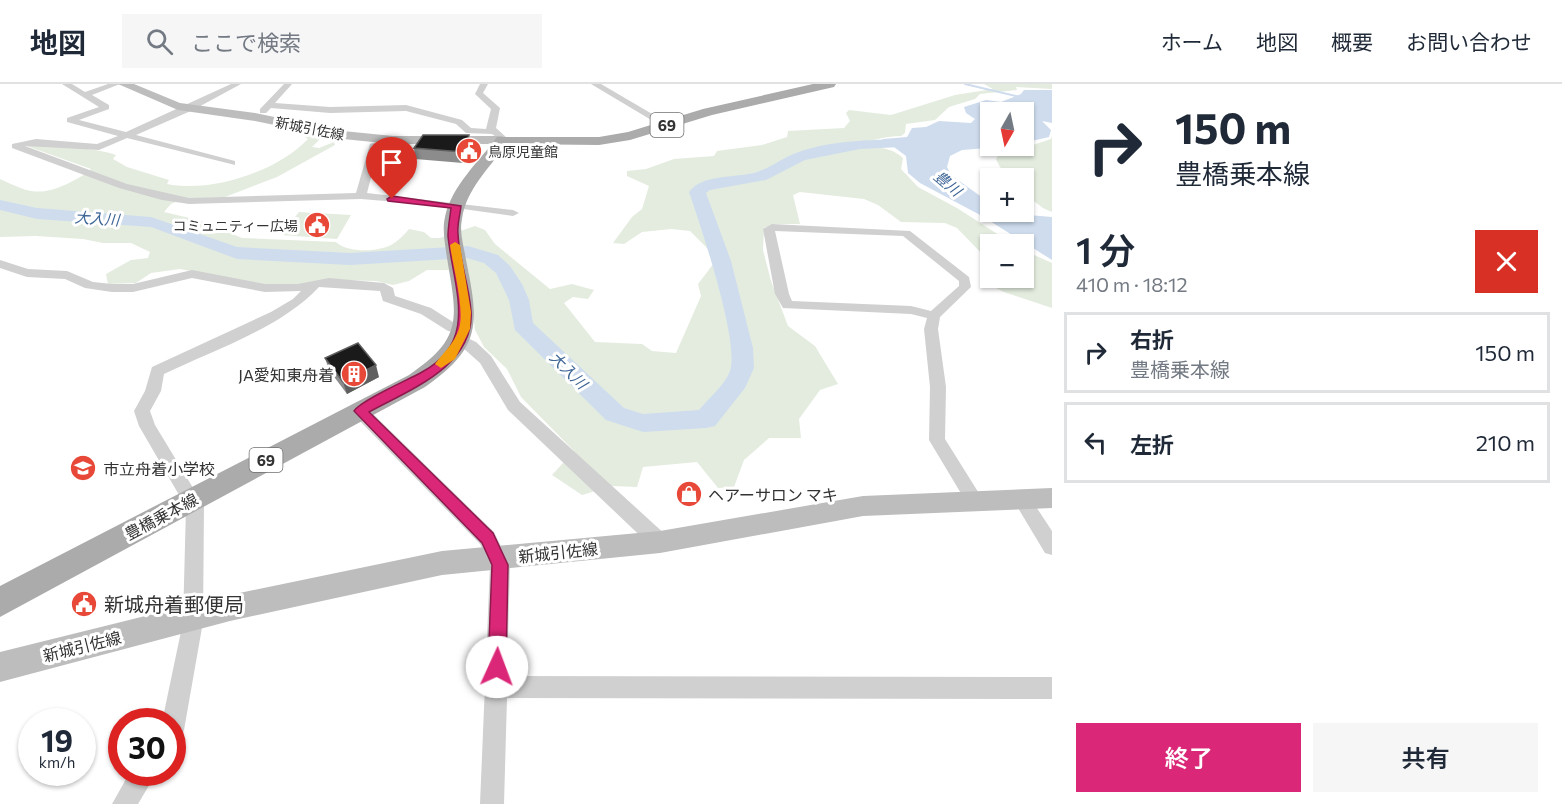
<!DOCTYPE html>
<html lang="ja">
<meta charset="utf-8">
<style>
:root{--surface:#fff;--page:#f6f6f7;--text:#1f2937;--muted:#747a83;--line:#e0e1e3;--accent:#db2777}
body{margin:0;font-family:Commissioner,"Noto Sans JP",sans-serif;background:var(--page);color:var(--text);height:100vh;display:flex;flex-direction:column;font-size:22px;white-space:nowrap}
*{box-sizing:border-box;margin:0}
p{font-size:20px;color:var(--muted)}
.icon{flex:none;width:33px;height:33px;fill:none;stroke:currentColor;stroke-width:2;stroke-linecap:round;stroke-linejoin:round}
.map{position:relative;flex:1;overflow:hidden}
.sheet{display:flex;flex-direction:column;background:var(--surface);width:510px}
.sheet>*{flex:none}
.guide{background:#fff;color:var(--text);overflow:hidden}
.needle{width:39px;rotate:189deg}
.tools{position:absolute;left:980px;top:18px;display:grid;gap:12px}
.tools a{display:grid;place-items:center;width:54px;height:54px;border-radius:0px;background:var(--surface);box-shadow:0 2px 4px #0004;font-size:30px}
.speed{position:absolute;left:18px;top:624px;display:flex;gap:12px;font-size:30px;font-weight:700;text-align:center}
.speed>*{display:grid;place-content:center;width:78px;height:78px;border-radius:50%;background:var(--surface);box-shadow:0 2px 4px #0004;line-height:1}
.speed small{font-size:15px;font-weight:400}
.speed .limit{border:9px solid #d22;background:#fff;color:#111}
.pin{position:absolute;display:grid;place-items:center;width:51px;height:51px;color:#fff;margin:-62px -26px;border-radius:50% 50% 50% 0;rotate:-45deg;box-shadow:0 0 6px #0007}
.pin .icon{rotate:45deg}
.me{position:absolute;width:66px;margin:-33px;rotate:2deg;stroke-linejoin:round;filter:drop-shadow(0 0 4px #0008)}
.turn{display:flex;align-items:center;gap:21px;height:126px;padding:0 24px;font-size:27px}
.turn .icon{width:78px;height:78px;stroke-width:2.5}
.turn b{display:block;font-size:42px;line-height:51px}
.round{display:grid;place-items:center;flex:none;width:63px;height:63px;border-radius:0px;background:var(--page)}
.summary{display:flex;align-items:center;justify-content:space-between;height:102px;padding:0 24px}
h1{font-size:36px;font-weight:600;line-height:45px}
.primary-button{display:flex;gap:12px;margin-top:auto;padding:12px 24px}
.primary-button a{flex:1;height:69px;border-radius:0px;background:var(--accent);color:#fff;font-size:24px;font-weight:600;line-height:69px;text-align:center}
.primary-button a+a{background:var(--page);color:var(--text)}
ul{padding:0;list-style:none}
li{display:flex;align-items:center;gap:18px;height:81px;margin:0 12px 9px;padding:0 12px;border:3px solid var(--line);border-radius:0px}
li div{flex:1}
li b{display:block;font-size:22px}
li em{font-style:normal}
header{display:flex;align-items:center;gap:36px;box-sizing:border-box;height:84px;padding:0 30px;background:var(--surface);border-bottom:2px solid var(--line)}
header strong{font-size:28px}
nav{display:flex;gap:33px;margin-inline-start:auto;font-size:21px}
.search{width:420px;height:54px;background:var(--page);display:flex;align-items:center;gap:15px;box-sizing:border-box;padding:0 21px;border-radius:0px;color:var(--muted);font-size:22px}
main{display:flex;flex:1;min-height:0}
.map>svg:first-child{display:block}
.green{fill:#e4ecdf}
.water{fill:#cedcee}
.lines{fill:none;stroke-linecap:round;stroke-linejoin:round}
.stream{stroke:#cedcee;stroke-width:2}
.river{fill:#cedcee;fill-rule:evenodd}
.minor{fill:#d0d0d0;fill-rule:evenodd}
.secondary{fill:#bdbdbd;fill-rule:evenodd}
.primary{fill:#ababab;fill-rule:evenodd}
.wall{fill:#8c8c8c}
.shaded-wall{fill:#5f5f5f}
.building{fill:#1a1a1a;stroke:#5f5f5f;stroke-width:1.5}
.route{fill:#db2777;stroke:#8e194d;stroke-width:1.5}
.slow{fill:#f59e0b}
.labels{text-anchor:middle;dominant-baseline:central;stroke-width:6;stroke-linejoin:round;paint-order:stroke}
.far-street-label{font-size:14px;fill:#333;stroke:#fff}
.far-poi-label{font-size:14px;fill:#333;stroke:#fff;text-anchor:start}
.shield{fill:#fff;stroke:#707070;stroke-width:1.5}
.shield-label{font-size:15px;font-weight:bold;fill:#333}
.far-water-label{font-size:15px;font-style:italic;fill:#3e6697;stroke:#fff}
.poi-label{font-size:16px;fill:#333;stroke:#fff;text-anchor:start}
.street-label{font-size:16px;fill:#333;stroke:#fff}
.near-poi-label{font-size:20px;fill:#333;stroke:#fff;text-anchor:start}
</style>
<header>
<strong>地図</strong>
<div class="search"><svg class="icon" aria-label="search" viewBox="0 0 24 24"><circle cx="10" cy="10" r="6"/><path d="M15 15l6 6"/></svg>ここで検索</div>
<nav><a>ホーム</a><a>地図</a><a>概要</a><a>お問い合わせ</a></nav>
</header>
<main>
<div class="map">
<svg width="1052" height="720" viewBox="0 0 1052 720">
<rect width="100%" height="100%" fill="#fff"/>
<path class="green" d="M984,0h68v5l-36,-2 1,3 -37,4 -5,5 -26,8 -14,13 -29,4 -1,9 -4,3c-14,0 -25,4 -39,6 15,9 25,2 41,16l-2,11 17,18 39,21 56,36h-23v34h33v-28l29,13v45l-48,-16 -20,-10 2,-12 -1,-13 -28,-29 -12,-5 -44,-1 -23,-17 -14,-6 -64,-7 -7,3 7,29h-24l-12,4 -1,22 8,31 17,45 27,20 23,38 -18,6 -21,29 2,19h-32l-25,22 -10,27 -16,1 -21,-26 -54,5 -6,20 -25,-1 -30,9 -30,-20 22,-24 -53,-54 -14,-28 -23,-22 -9,-17 -7,-60h-41l-18,11 -16,4 -17,-4 -38,-1 -26,6h-40l-92,-17 -29,4 -15,10 -28,1 -2,-10 25,-14 17,-2 2,-6 -19,-9h-28l-20,-4 -47,-3 -36,1v-58c28,13 38,18 67,5 9,-5 17,-8 24,-15l-67,-24 6,-2c26,4 63,4 86,12l-3,4 14,8 42,13 -2,4c43,9 110,-12 141,-45l-6,-4 8,-2 11,5 -9,9 7,1 15,-6 1,3 -58,32 -52,20 -43,2 -11,5 -7,8 38,9 40,17 94,4c11,11 42,10 55,3 7,-4 13,-10 18,-16l15,3 7,6h9l35,-12 10,4 10,14 55,45 22,-5 22,6 -6,9 -15,-2 -9,6 31,39 47,2 10,7 24,2 25,-57 -3,-12 16,-21v-8l-24,-24 -19,-2 -29,3 -18,12 -11,-1 19,-26 10,-8 7,-23 -22,-10v-5l19,-2 28,-10 40,-3 3,-5 45,-6 25,-8 1,-6 56,-3 6,-7 -4,-8 3,-3 42,5 64,-20 38,-6z
M1052,52v76l-9,-4 -20,-15v-15c-15,0 -21,-5 -27,-19l6,-9 25,-3 24,-8z
M299,128l52,3 -14,24 -56,-4z"/>
<path class="water" d="M1024,6h28v33l-10,-2 9,9 -2,7 -26,6v-31h-33v34h23l-51,4 -12,6 -3,11 4,8 39,28v9l62,5v43l-70,-44 -62,-33 -12,-10 -2,-17 -12,-9 -14,-5 3,-3 24,-2 5,-9 14,-1 13,-6 32,2 4,-4 -9,-6 -2,-6 22,-7 15,2 20,-8z"/>
<g class="lines">
<path class="stream" d="M965,0l55,13"/>
<path class="river" d="M916,55l7,4 -2,3 -61,3 -55,11 -39,20 -56,10 -4,3 25,68 22,87 1,20 -9,20 -30,38 -9,2 -63,4 -37,-12 -91,-90 -6,-30 -13,-27 -12,-10 -17,-5 -117,7 -113,-6 -86,-32 -114,-8 -37,-9v-10l37,8 114,9 86,30 113,6 118,-7 30,9 12,11 12,18 7,16 4,23 91,85 19,6 56,-4c10,-12 26,-25 31,-39 10,-29 -30,-147 -41,-179 13,-18 45,-14 65,-19 15,-4 28,-15 42,-20 37,-14 81,-13 120,-14z"/>
<path class="minor" d="M62,0h10l13,8 23,-8h12l-28,11 17,10v4l-30,11 47,12 105,-48h10l-48,26 -57,25 99,26v4l-108,-27 -28,12 -74,-4 102,38 62,14 167,-5 14,-49 23,-7 3,1v4l-17,4 -12,47 146,17 6,3 -6,3 -79,-11 -73,-6 -172,5 -27,-4 -43,-12 -107,-40v-4l24,-5 61,5 21,-8 -51,-14v-4l32,-11z
M284,0h8l-17,19 55,4 76,-2 56,15 9,8 15,1 5,-20 -16,-15 5,-10h8l-5,9 17,15 -4,20 10,9 -5,3 -9,-6 -26,-1 -10,-9 -50,-13 -76,2 -59,-5 -5,5h-6v-4z
M591,0h10l70,41 -8,2z
M772,140l138,7 59,46 2,10 -31,30 -2,12 8,58 -1,52 35,56 3,5 -3,5 -6,2 -6,-2 -39,-65 1,-53 -6,-58 3,-11 -16,-4 -128,-6 -8,-14 -12,-65zM775,147l128,5 56,45v5l-28,25 -20,-5 -119,-5 -3,-7z
M0,176l28,9 39,2 26,11 19,2h21l59,-14 73,14h33l31,-6 55,5 9,5 2,8 36,12 25,16 14,2 2,3 -7,5 -17,-3 -27,-17 -38,-13 -3,-10 -61,-4c-38,41 -105,63 -155,87l-3,17 -11,20 5,14 49,81 -1,116 -19,108 -4,8 -8,3v-19h-10l21,-100 3,-115 -47,-81 -5,-15 11,-20 7,-24 119,-55 22,-13 8,-8 -36,1 -73,-14 -59,14h-21l-27,-4 -20,-9 -38,-2 -27,-9z
M461,251l15,7 15,14 29,46 147,134 2,6 -2,6 -7,2 -7,-2 -145,-138 -28,-47 -26,-23 2,-3z
M360,321l6,2 128,125 16,33 -3,111 545,1v22l-545,-1 -3,106h-24l10,-239 -10,-21 -126,-129 -2,-4z
M1021,407l6,2 25,38v24l-7,-2 -33,-55 3,-5z
M130,688h27l-19,32h-26z"/>
<path class="secondary" d="M118,0h16l46,19 75,10 88,18 50,5h109l6,4 -6,4h-109l-50,-5 -88,-18 -77,-11z
M1052,404v20l-189,8 -203,37 -218,22 -212,46 -230,61v-30l230,-57 212,-44 218,-20 203,-35z"/>
<path class="primary" d="M813,0h23l-2,3 -122,28 -82,25 -31,5 -93,-1c-16,24 -40,45 -44,75 -3,13 2,28 4,41 13,63 16,87 -41,127l-425,230v-31l409,-211c55,-37 48,-57 38,-117 -2,-14 -5,-28 -2,-41 7,-32 34,-55 52,-80h102l29,-5 75,-23z"/>
</g>
<path class="wall" d="M470,63l-7,16 -48,-4 -1,-11z
M325,274l54,19 -32,17 -18,-24z"/>
<path class="shaded-wall" d="M469,51l1,12 -7,16v-11z
M376,281l3,12 -32,17 -4,-12z"/>
<path class="building" d="M423,51h46l-6,17 -49,-4z
M358,259l18,22 -33,17 -18,-24z"/>
<path class="route" d="M392,112l69,10c-1,9 -4,19 -3,28 1,25 11,51 13,77 4,55 -62,79 -102,101l124,121 15,32 -2,102 -3,6 -6,3 -6,-3 -3,-6 4,-102 -10,-22 -128,-132c7,-11 54,-31 68,-39 58,-31 31,-85 26,-136 0,-9 2,-19 3,-28l-63,-7 -1,-2z"/>
<path class="slow" d="M455,158l5,3 11,67 -1,17 -15,30 -14,9 -6,-4c8,-11 19,-20 24,-35 6,-20 -6,-62 -9,-84z"/>
<defs>
<g id="civic-disc" transform="scale(1.35)"><circle r="9.5" fill="#e74837" stroke="#fff"/><path d="M-.6-6.5H3V-4.5H.6V-3L4-1V1h2V6H-6V1h2V-1L-.6-3ZM-1.2 2.5V6h2.4V2.5Z" fill="#fff"/></g>
<g id="building-disc" transform="scale(1.35)"><circle r="9.5" fill="#e74837" stroke="#fff"/><path d="M-4-6H4V6H1V3H-1V6H-4ZM-2.5-4.3h1.7v1.8h-1.7ZM.8-4.3h1.7v1.8H.8ZM-2.5-1h1.7V.8h-1.7ZM.8-1h1.7V.8H.8Z" fill="#fff"/></g>
<g id="school-disc" transform="scale(1.35)"><circle r="9.5" fill="#e74837" stroke="#fff"/><path d="M0-5L7-2L0 1L-7-2ZM-4 1L0 2.5L4 1V4Q0 6-4 4Z" fill="#fff"/></g>
<g id="shop-disc" transform="scale(1.35)"><circle r="9.5" fill="#e74837" stroke="#fff"/><path d="M-5-2.5h2.3a2.7 3.5 0 0 1 5.4 0H5L5.5 6h-11ZM-1.5-2.5h3a1.5 2.3 0 0 0-3 0Z" fill="#fff"/></g>
</defs>
<g fill-rule="evenodd">
<use href="#civic-disc" x="469" y="67"/>
<use href="#civic-disc" x="317" y="141"/>
<use href="#building-disc" x="354" y="290"/>
<use href="#school-disc" x="83" y="384"/>
<use href="#shop-disc" x="689" y="410"/>
<use href="#civic-disc" x="84" y="520"/>
</g>
<g class="labels">
<g class="far-street-label">
<text transform="translate(310 44) rotate(11)">新城引佐線</text>
</g>
<g class="far-poi-label">
<text x="488" y="67">鳥原児童館</text>
<text x="298" y="141" text-anchor="end">コミュニティー広場</text>
</g>
<g class="shield">
<rect x="650.5" y="29" width="33" height="24" rx="4.5"/>
<rect x="249.5" y="364" width="33" height="24" rx="4.5"/>
</g>
<g class="shield-label">
<text x="667" y="41">69</text>
<text x="266" y="376">69</text>
</g>
<g class="far-water-label">
<text transform="translate(948 99) rotate(40)">豊川</text>
<text transform="translate(97 134) rotate(4)">大入川</text>
<text transform="translate(569 286) rotate(45)">大入川</text>
</g>
<g class="poi-label">
<text x="334" y="290" text-anchor="end">JA愛知東舟着</text>
<text x="103" y="384">市立舟着小学校</text>
<text x="708" y="410">ヘアーサロン マキ</text>
</g>
<g class="street-label">
<text transform="translate(161 432) rotate(-28)">豊橋乗本線</text>
<text transform="translate(558 468) rotate(-6)">新城引佐線</text>
<text transform="translate(82 562) rotate(-14)">新城引佐線</text>
</g>
<g class="near-poi-label">
<text x="104" y="520">新城舟着郵便局</text>
</g>
</g>
</svg>
<div class="tools">
<a><svg class="needle" viewBox="-14 -14 28 28"><path d="M0-13l5 13h-10z" fill="#e53935"/><path d="M0 13l5-13h-10z" fill="#747a83"/></svg></a>
<a>+</a>
<a>−</a>
</div>
<div class="speed"><div>19<small>km/h</small></div><div class="limit">30</div></div>
<div class="pin" style="left:392px;top:115px;background:#d93025"><svg class="icon" aria-label="arrive" viewBox="0 0 24 24"><path d="M6 21V4h12l-3 4 3 4H6"/></svg></div>
<svg class="me" style="left:497px;top:583px" viewBox="-20 -20 40 40"><circle r="19" fill="#fff"/><path d="M0-13L10 11 0 6-10 11z" fill="#db2777"/></svg>
</div>
<section class="sheet">
<div class="guide">
<div class="turn"><svg class="icon" aria-label="right" viewBox="0 0 24 24"><path d="M7 20v-9h11M14 6l5 5-5 5"/></svg><div><b>150 m</b>豊橋乗本線</div></div>
</div>
<div class="summary"><div><h1>1 分</h1><p>410 m · 18:12</p></div><a class="round" style="background:#d93025;color:#fff"><svg class="icon" aria-label="close" viewBox="0 0 24 24"><path d="M6 6l12 12M18 6L6 18"/></svg></a></div>
<ul>
<li><svg class="icon" aria-label="right" viewBox="0 0 24 24"><path d="M7 20v-9h11M14 6l5 5-5 5"/></svg><div><b>右折</b><p>豊橋乗本線</p></div><em>150 m</em></li>
<li><svg class="icon" aria-label="left" viewBox="0 0 24 24"><path d="M17 20v-9H6M10 6l-5 5 5 5"/></svg><div><b>左折</b></div><em>210 m</em></li>
</ul>
<div class="primary-button"><a>終了</a><a>共有</a></div>
</section>
</main>
